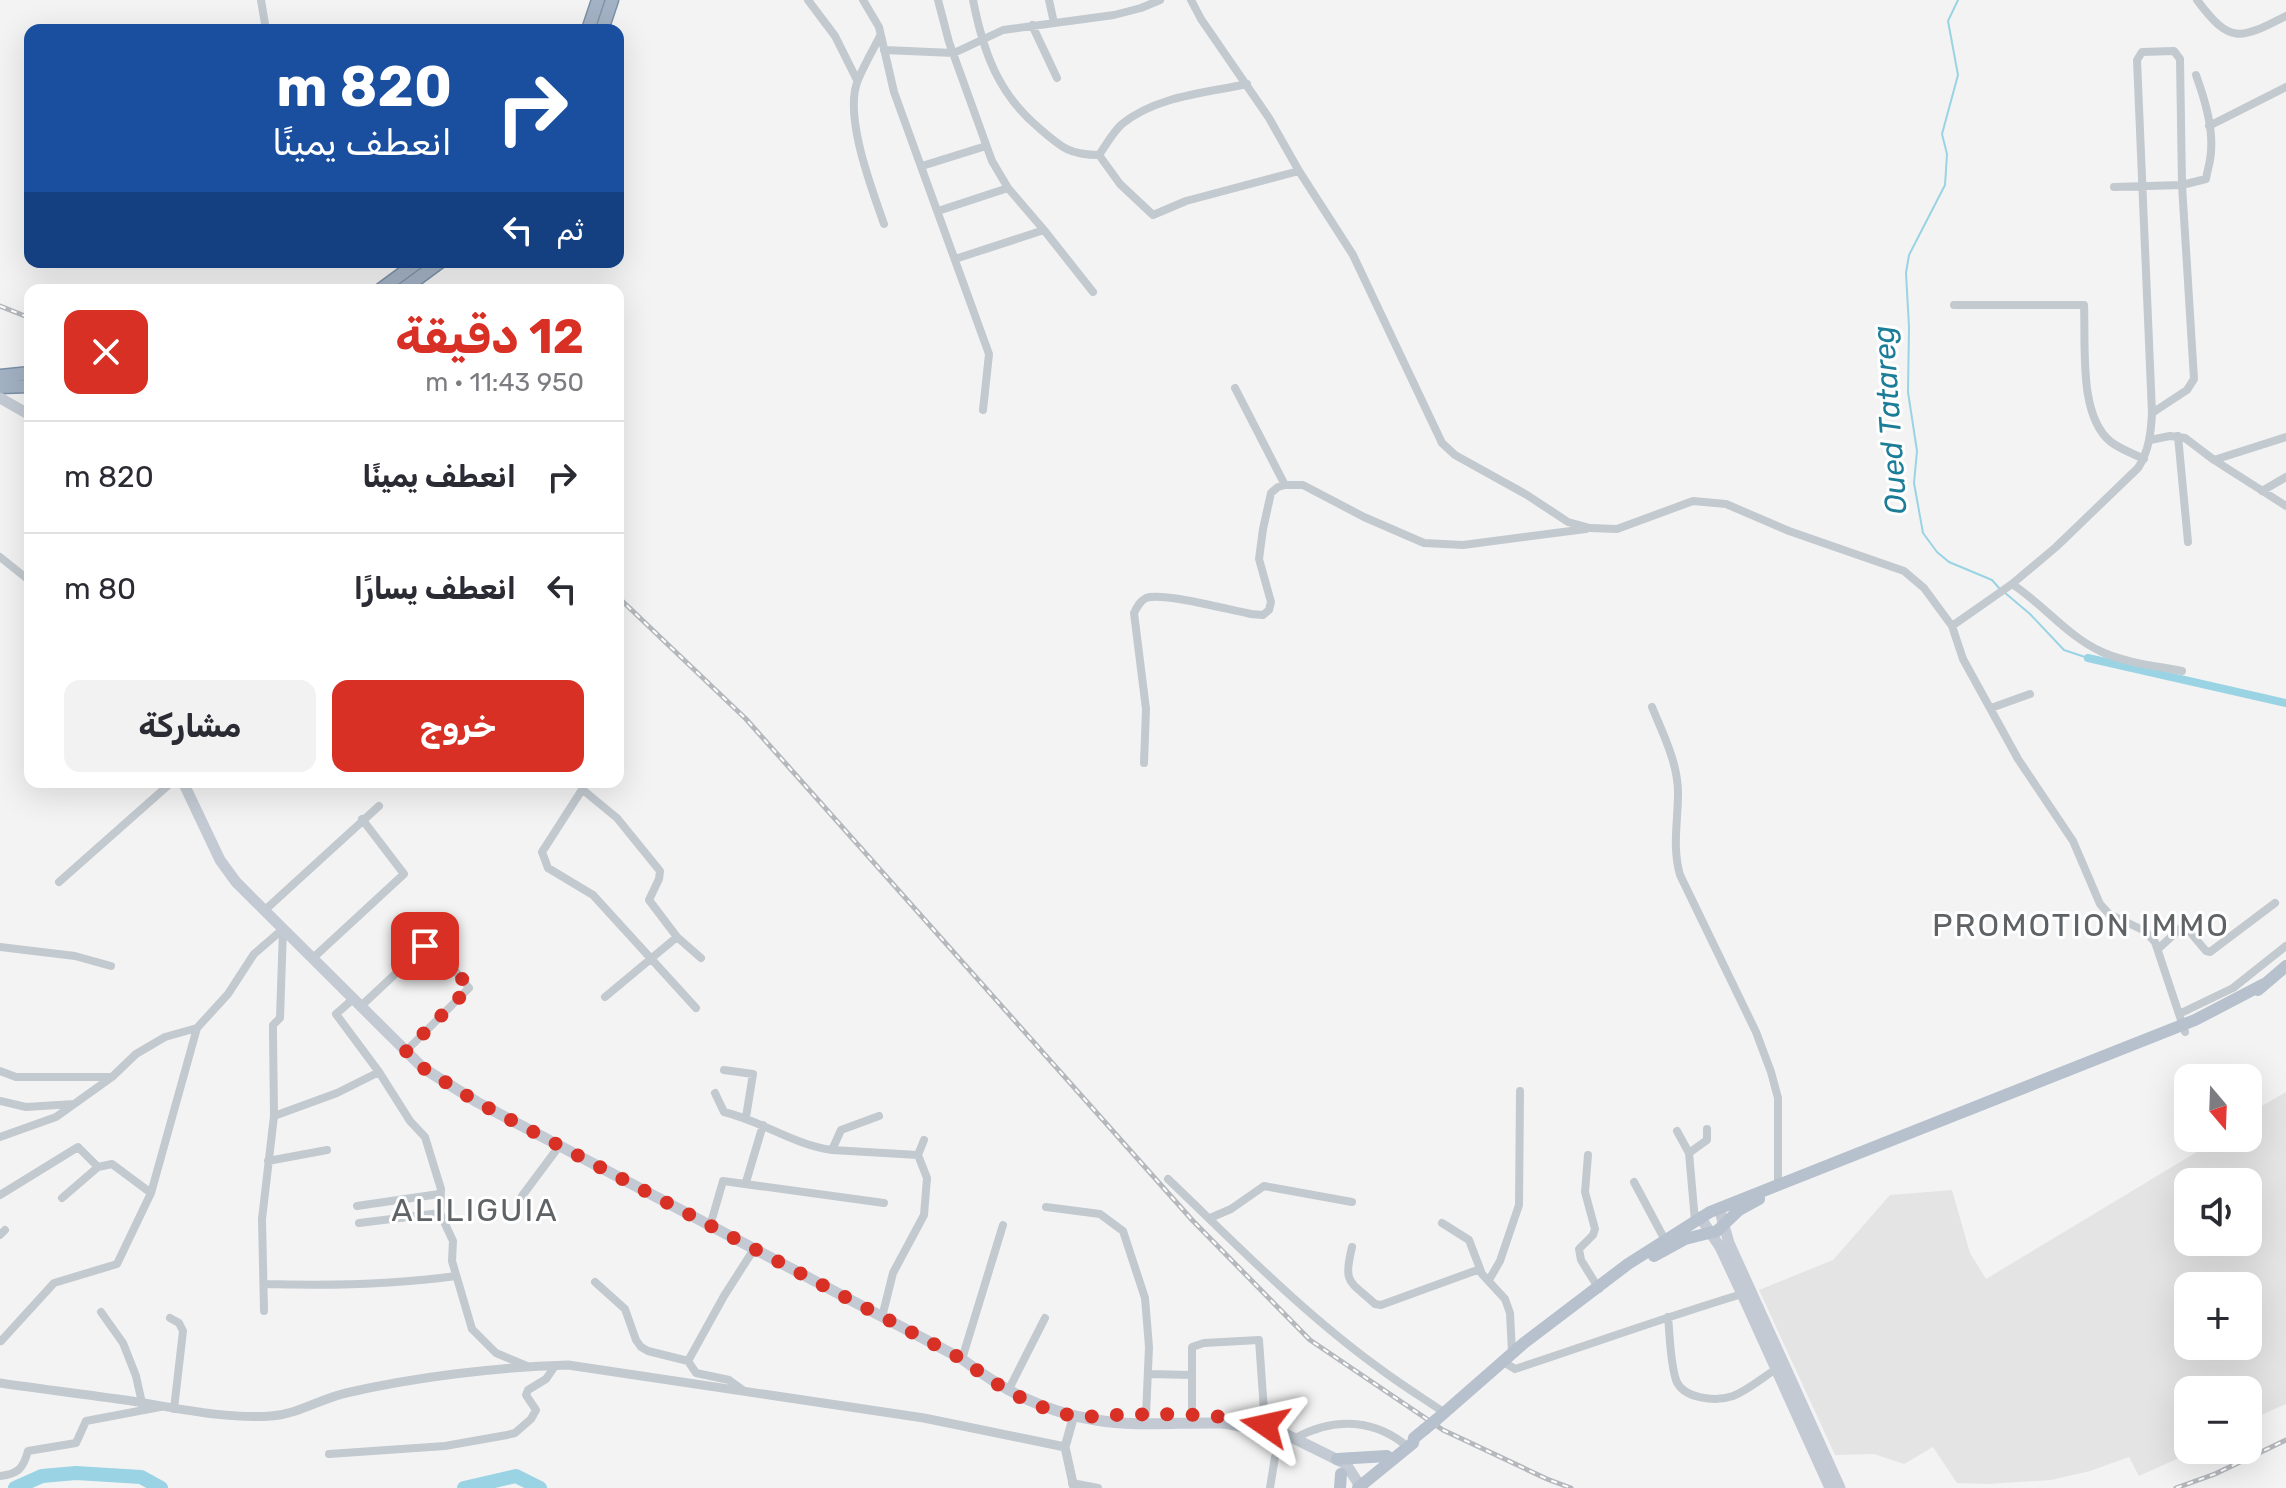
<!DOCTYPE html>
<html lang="ar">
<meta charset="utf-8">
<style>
:root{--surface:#fff;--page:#f2f2f3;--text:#2b2b33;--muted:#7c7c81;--line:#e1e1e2;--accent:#d93025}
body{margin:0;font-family:Rubik,"Noto Sans Arabic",sans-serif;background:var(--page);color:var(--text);direction:rtl;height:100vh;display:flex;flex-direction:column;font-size:30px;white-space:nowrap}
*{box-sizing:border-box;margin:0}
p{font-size:26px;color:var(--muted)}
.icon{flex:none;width:44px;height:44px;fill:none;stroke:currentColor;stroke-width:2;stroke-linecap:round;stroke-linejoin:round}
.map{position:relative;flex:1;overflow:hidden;direction:ltr}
.sheet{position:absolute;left:24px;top:284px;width:600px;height:504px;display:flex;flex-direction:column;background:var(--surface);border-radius:16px;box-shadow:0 8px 32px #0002;direction:rtl}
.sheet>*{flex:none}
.hud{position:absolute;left:24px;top:24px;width:600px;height:244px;border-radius:16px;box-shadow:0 8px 32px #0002;direction:rtl;background:#1a4fa0;color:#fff;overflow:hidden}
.needle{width:52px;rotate:161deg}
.controls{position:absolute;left:2174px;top:1064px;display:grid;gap:16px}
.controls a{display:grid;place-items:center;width:88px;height:88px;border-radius:16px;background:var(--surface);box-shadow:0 8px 32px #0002;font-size:40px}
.pin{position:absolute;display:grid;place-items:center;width:68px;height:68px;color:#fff;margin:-34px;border-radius:16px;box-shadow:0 4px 12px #0006}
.me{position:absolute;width:88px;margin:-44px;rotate:281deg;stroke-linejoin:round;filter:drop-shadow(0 0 6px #0008)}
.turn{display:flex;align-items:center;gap:28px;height:168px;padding:0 40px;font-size:36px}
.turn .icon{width:104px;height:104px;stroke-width:2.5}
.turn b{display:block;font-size:56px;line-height:68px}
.then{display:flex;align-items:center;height:76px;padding:0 40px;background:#0003;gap:16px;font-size:30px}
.round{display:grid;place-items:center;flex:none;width:84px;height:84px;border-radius:16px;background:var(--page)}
.summary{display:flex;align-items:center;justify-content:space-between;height:136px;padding:0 40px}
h1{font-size:48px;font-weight:700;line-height:60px;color:var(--accent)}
.button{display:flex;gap:16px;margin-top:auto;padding:16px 40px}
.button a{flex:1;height:92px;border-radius:16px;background:var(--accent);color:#fff;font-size:32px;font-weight:700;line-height:92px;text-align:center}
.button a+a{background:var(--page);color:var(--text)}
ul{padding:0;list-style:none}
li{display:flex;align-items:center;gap:24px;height:112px;padding:0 40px;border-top:2px solid var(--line)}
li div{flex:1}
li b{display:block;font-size:30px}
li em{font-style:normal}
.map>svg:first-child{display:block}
.education{fill:#e5e4e4;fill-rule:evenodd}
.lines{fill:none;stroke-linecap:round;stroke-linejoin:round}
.stream{stroke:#99d3e4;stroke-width:2}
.canal{stroke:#99d3e4;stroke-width:8}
.river{stroke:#99d3e4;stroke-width:14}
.trunk-casing{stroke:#7b8fa7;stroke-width:15}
.minor{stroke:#c2c9cf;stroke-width:8}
.tertiary{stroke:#c2c9cf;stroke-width:9}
.secondary{stroke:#c3cad3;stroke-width:11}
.primary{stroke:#b6c1cd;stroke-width:12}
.trunk{stroke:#a3b2c4;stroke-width:12}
.rail-casing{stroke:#b5b8bc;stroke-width:5}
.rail{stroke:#fff;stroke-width:2;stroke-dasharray:6;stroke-linecap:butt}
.primary-bridge{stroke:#b6c1cd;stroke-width:12}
.route{stroke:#d93025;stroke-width:14;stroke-dasharray:0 25.2}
.labels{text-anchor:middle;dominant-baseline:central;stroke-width:6;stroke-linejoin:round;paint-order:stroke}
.water-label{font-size:30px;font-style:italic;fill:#1c7d99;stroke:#fff}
.quarter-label{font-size:32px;letter-spacing:2px;fill:#5f6366;stroke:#fff}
</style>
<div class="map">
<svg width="2286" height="1488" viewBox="0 0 2286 1488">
<rect width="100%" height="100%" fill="#f4f3f3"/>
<path class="education" d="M2286,1092v312l-38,17v-31h-60v58l-8,4 1,5 -42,19 -10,-19 -39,14 -39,9 -64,4 -30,-1 -24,-36 -29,17 -30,-10 -39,1 -76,-165 74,-30 57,-65 62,-5 18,63 16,26 219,-132 -3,-6 5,-3h41v-24zM2188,1182h60v60h-60zM2188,1286h60v60h-60z"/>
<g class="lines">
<path class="stream" d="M1958,0l-10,21 10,54 -16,59 5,20 -2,31 -36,70 -3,18 3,54 -1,65 9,59 -3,32 9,50 14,19 12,10 43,18 7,8
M2004,592l26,22 34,36 24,8"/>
<path class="canal" d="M2088,658l198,45"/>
<path class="river" d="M15,1488l27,-12 34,-3 65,4 20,11
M464,1488l52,-12 24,12"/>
<g class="trunk-casing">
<path id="trunk" d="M588,30l10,-30
M602,30l10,-30
M380,290l38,-28
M402,290l38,-28
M0,376l30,-3
M0,387l30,-1"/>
</g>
<path class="minor" d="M261,0l5,30
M808,0l27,36 22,44
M863,0l16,27 15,65 95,262 -6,56
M938,0l11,42 43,119 16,27 36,42 49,62
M973,0c10,51 25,94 66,128 22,19 30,27 60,27l21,29 33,31 33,-14 113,-30
M1049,0l5,23
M1191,0l10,19 68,99 30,53 54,84 89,188 13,12 72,40 41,27 22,6 27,1 76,-28 33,3 63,27 115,40 20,17 28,38 11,33 55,100 55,82 27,63 9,10 36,17 10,11 30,90
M2197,0c33,44 42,40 89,16
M1032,25l25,53
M880,36c-7,14 -16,29 -22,44 -15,35 14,109 26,144
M884,50l70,3 49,-23 111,-15 27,-7 19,-8
M2209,126l77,-39
M1099,155c7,-10 14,-23 23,-31 34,-28 84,-31 125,-40
M922,166l64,-20
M2114,187l68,-2 24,-6c1,-7 3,-13 4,-19 5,-28 -5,-60 -14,-85
M938,211l70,-23
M955,259l89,-29
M1954,305h130c2,39 -6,111 27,137 9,7 23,12 33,17
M1235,388l50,97
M2178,436l10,106
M2150,440l20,-4 15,2 29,22 72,46
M2214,460l72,-23
M2262,491l24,-14
M0,557l30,24
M2012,584c31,20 56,53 90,68 24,11 55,14 80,19
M1952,626l60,-42 44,-37 82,-79c11,-17 13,-35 14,-55l-15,-353 5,-8 32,-1 6,8 2,126 12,194 -7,11 -35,23
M1652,707c11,27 26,56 26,86 0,28 -6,54 2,82l76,157 15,40 7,26v85
M1991,708l39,-14
M1144,763l2,-54 -12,-96c3,-6 6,-12 12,-15 18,-6 83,12 105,16l12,1 6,-5 2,-8 -12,-43 4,-30 8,-36 7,-6 7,-2h18l61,32 60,26 39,2 123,-16
M587,782l-45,70 6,16 45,27 103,113
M583,790l34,28 43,53 -1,8 -10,21 28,37 24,21
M59,882l113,-100
M265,910l114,-104
M0,947l75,9 36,10
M2158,949l26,-24 22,26 4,1 65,-49
M313,958l91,-84 -42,-55
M605,997l72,-60
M352,1000l-16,14 43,58 31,49 15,16 16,52 -1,24 13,28 -1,20 20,68 24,24 31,13
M360,1007l65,-61 22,15 22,27 -63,63
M2179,1014l54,-26 53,-42
M724,1070l29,4 -7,43
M0,1071l16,6h95
M715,1093l9,19c38,9 70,33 108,38l9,-20 38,-14
M0,1101l26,6 48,-3
M274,1116l63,-23 42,-21
M1677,1131l12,22 6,68
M0,1137l56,-20 56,-40 24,-23 29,-17 32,-9 31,-34 26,-40 29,-25
M832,1150l86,5 6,-15
M1689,1153l18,-13v-11
M1588,1155l-3,37 10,37 -2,6 -14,14 2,11 18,29
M268,1161l59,-11
M1168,1179c68,65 135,134 211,189 21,16 44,30 66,45
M746,1182l17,-57
M1634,1182l31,58
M0,1195l78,-48 20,20 14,-3 39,29
M522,1196l38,-51
M62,1198l36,-31
M357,1206l82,-12
M1046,1207l54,7 23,17 22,67 4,49 -3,68
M1210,1218l21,-9 33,-23 88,16
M359,1223l81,-10
M1442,1223l27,17 13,34 23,25 5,14 2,39
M710,1226l13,-45 161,22
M0,1235l5,-5
M1352,1247c-9,37 -3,33 23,57l6,1 99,-36
M1489,1280l11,-19 19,-56 1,-114
M595,1282l30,27 11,31 5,7 7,4 40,10
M264,1284c65,2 128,1 192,-8
M264,1311l-2,-92 12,-103 -1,-81v-10l7,-7 3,-89
M101,1312l22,31 13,33 6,27
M882,1317l11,-44 31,-58 3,-37 -9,-23
M1668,1317c2,19 2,44 8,63 7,19 40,22 57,16 15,-6 29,-18 43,-27
M170,1318l9,5 4,8 -9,78
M1,1341l53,-58 63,-19 34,-71 46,-165
M962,1359l41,-134
M1502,1361l13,8c76,-25 151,-52 227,-75
M1149,1374l43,1
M744,1391l-15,-11 -33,-7 -8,-12 36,-65 30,-47
M1008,1391l37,-73
M1192,1417v-70l12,-4 55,-3 6,85
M1294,1439c36,-21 76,-21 109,4
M329,1454l116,-8 62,-11 8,-2 16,-14 5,-9 -10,-15 2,-5 18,-11 9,-13
M0,1476c18,-2 23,-7 28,-25l48,-8 10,-22 74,-14
M1072,1483l26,5
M1270,1488l5,-31 11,-21"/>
<path class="tertiary" d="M0,1383c46,7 92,12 138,19 43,7 89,17 133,14 27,-2 49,-17 75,-23 69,-16 151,-26 222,-28l356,53 141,29
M1074,1415l-9,32 9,41"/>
<path class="secondary" d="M0,398l30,17
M183,782l37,78 16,22 187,186 54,34 485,257c42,32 82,53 134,61 39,7 85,2 124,3 21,1 41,11 61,11
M1719,1208l10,35 111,245
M1700,1217l20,30 22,47 88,194
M1275,1429l71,35 14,22"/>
<path class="primary" d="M2258,990l28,-24
M1654,1256l31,-17 32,-8 22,-21 20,-11
M1436,1420l88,-77 104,-79 82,-52 485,-192 69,-36
M1337,1459l50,-3
M1340,1488l1,-14
M1358,1488l55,-45 1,-5 11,-9"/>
<use href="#trunk" class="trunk"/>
<g class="rail-casing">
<path id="rail" d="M0,306l30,12
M618,597l128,122 447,502 117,119 133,90 104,49 24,9
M2176,1488l39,-14 71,-34"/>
</g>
<use href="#rail" class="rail"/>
<path class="primary-bridge" d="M1425,1429l11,-9"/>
</g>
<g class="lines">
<path class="route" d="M425,946c19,6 32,27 44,42l-63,63 17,17 54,34 485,257c35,27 75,53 120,58 10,0 21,-2 31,-2 44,-1 111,-3 152,10"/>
</g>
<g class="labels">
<g class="water-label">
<text transform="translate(1890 420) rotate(-94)">Oued Tatareg</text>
</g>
<g class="quarter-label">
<text x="2081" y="925">PROMOTION IMMO</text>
<text x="475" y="1210">ALILIGUIA</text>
</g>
</g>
</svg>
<div class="controls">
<a><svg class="needle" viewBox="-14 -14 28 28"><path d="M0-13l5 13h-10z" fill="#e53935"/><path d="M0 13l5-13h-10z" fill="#7c7c81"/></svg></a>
<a><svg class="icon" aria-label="sound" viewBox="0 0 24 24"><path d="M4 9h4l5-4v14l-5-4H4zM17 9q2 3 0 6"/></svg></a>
<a>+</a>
<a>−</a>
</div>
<div class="pin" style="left:425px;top:946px;background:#d93025"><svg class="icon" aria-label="arrive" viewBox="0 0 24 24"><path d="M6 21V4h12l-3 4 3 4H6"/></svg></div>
<svg class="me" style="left:1265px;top:1425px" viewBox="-20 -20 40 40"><path d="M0-17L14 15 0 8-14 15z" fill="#d93025" stroke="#fff" stroke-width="4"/></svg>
<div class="hud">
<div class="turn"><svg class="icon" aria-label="right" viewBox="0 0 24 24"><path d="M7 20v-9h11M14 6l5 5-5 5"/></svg><div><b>820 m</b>انعطف يمينًا</div></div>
<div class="then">ثم<svg class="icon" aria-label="left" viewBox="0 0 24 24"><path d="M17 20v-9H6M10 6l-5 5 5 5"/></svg></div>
</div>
<section class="sheet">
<div class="summary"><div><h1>12 دقيقة</h1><p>950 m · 11:43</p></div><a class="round" style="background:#d93025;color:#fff"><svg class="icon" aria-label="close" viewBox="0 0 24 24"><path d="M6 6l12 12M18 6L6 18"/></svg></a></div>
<ul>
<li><svg class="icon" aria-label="right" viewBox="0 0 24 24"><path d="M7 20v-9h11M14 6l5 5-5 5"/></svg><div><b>انعطف يمينًا</b></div><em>820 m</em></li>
<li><svg class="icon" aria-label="left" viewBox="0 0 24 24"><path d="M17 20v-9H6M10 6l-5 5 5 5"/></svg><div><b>انعطف يسارًا</b></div><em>80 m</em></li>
</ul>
<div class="button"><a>خروج</a><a>مشاركة</a></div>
</section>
</div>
